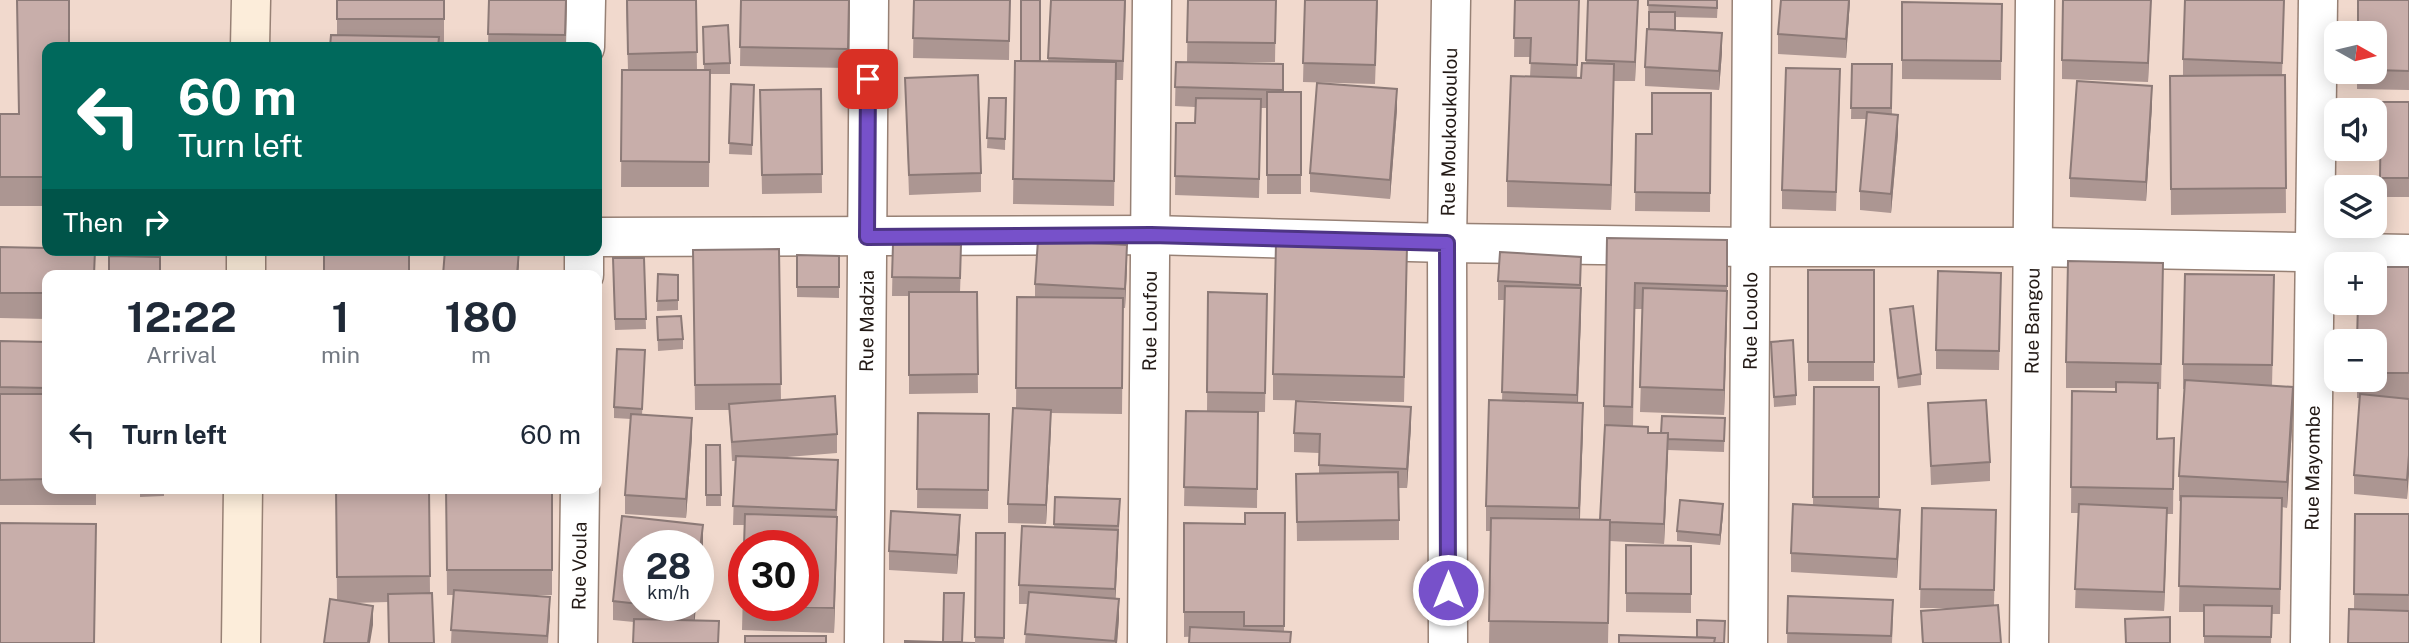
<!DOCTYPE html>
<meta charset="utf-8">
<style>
:root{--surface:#fff;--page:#f2f2f3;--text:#1f2937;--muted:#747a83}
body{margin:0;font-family:"Public Sans",sans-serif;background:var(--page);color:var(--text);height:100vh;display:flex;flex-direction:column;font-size:26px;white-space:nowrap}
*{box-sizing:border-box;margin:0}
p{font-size:23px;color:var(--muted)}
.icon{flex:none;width:38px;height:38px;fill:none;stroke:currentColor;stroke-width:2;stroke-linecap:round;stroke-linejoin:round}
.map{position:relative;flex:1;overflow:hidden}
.sheet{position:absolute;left:42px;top:270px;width:560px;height:224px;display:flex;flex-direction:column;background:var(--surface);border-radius:14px;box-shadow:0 4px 18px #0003}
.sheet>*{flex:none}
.top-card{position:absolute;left:42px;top:42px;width:560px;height:214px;border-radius:14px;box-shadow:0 4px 18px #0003;background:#00695c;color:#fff;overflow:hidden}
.needle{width:46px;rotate:98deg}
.buttons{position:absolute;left:2324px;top:21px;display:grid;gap:14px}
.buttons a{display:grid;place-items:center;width:63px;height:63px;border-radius:14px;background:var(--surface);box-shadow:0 4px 18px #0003;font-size:35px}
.speed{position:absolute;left:623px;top:530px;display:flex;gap:14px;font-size:35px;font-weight:700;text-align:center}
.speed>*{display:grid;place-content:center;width:91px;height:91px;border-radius:50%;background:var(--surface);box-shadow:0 4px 18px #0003;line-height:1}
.speed small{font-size:18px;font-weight:400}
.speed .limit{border:10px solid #d22;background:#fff;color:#111}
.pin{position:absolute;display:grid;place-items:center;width:60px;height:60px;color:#fff;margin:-30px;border-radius:14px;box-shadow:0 4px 10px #0006}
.me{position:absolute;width:77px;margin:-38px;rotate:0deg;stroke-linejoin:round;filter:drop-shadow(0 0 5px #0008)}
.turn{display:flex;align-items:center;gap:24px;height:147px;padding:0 21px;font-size:32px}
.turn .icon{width:91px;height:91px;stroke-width:2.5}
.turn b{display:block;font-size:49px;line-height:60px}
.then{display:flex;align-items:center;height:66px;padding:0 21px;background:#0003;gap:14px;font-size:26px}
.eta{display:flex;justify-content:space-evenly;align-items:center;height:119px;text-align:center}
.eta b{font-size:42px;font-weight:700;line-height:49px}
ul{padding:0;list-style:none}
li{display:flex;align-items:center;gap:21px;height:91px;padding:0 21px}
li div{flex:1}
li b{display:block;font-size:26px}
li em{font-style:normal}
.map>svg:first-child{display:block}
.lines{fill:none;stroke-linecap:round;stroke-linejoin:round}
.minor-casing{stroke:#978175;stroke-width:41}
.secondary-casing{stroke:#978175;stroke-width:41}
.minor{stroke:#fff;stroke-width:38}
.secondary{stroke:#fcedda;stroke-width:38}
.wall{fill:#ac9692}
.shaded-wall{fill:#8c7a77}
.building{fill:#c8aeaa;stroke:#8c7a77;stroke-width:2}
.route-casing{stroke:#4d3583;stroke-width:18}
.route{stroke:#7751ca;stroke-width:12}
.labels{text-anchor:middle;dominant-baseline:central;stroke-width:7;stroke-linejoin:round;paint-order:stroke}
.street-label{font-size:19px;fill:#221915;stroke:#fee6d9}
</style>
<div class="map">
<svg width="2409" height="643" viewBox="0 0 2409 643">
<rect width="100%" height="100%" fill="#f1d9cd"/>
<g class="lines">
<g class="minor-casing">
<g id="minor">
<path d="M585,47l1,-47"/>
<path d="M597,237l554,-2 296,8 303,4h284l375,7"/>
<path d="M584,275v-25"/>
<path id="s1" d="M578,643l2,-155"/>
<path id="s2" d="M864,643l5,-643"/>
<path id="s3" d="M1147,643l5,-643"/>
<path id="s4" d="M1448,643l-1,-400 4,-243"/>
<path id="s5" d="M1748,643l4,-643"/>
<path id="s6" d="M2029,643l6,-643"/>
<path id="s7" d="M2310,643l8,-643"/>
</g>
</g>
<g class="secondary-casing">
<path id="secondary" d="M250,47l1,-47
M246,275v-25
M241,643l2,-155"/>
</g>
<use href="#minor" class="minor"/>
<use href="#secondary" class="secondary"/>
</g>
<path class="wall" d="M337,0h107v44l-107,-9z
M489,0h77v47h-78z
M626,0h70l1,70h7l-1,-43 27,36v11h-20l-1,113h-88l1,-117h6z
M741,0h108l-1,68 -108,-2z
M914,0h96l-1,60 -96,-2z
M1051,0h75l-3,80h-7l-2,126 -101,-2 2,-143h33z
M1188,0h88l-1,62h-88z
M1305,0h73l-3,84 -72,-2z
M1515,0h64l-2,78h4l5,-15 2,-63h50l-3,81h-21l-3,129 -104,-3v-26l23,-104 1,-20h-17z
M1648,0h70l-1,18 -42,-1v13l47,22 -3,38 -74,-4v-19l4,-38z
M1850,0l-4,58 -68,-4v-20z
M2151,0l-3,82 -86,-3v-19z
M2409,0v90l-52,-1v-17h18v-39z
M1902,2l100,2 -1,76 -99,-1z
M2284,16l-2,59h3l1,138 -115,2 -1,-139h13v-17z
M47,47v159h-47v-92h18z
M1176,62l107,2v28h18v102h-34v-86h-6l-2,90 -84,-3 1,-72h19v-16l-20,-1z
M1852,64h40v50l6,20 -7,79 -31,-3v-19l7,-72h-16z
M905,78l76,95v19l-72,3z
M731,84l23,1 -2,70 -23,-1z
M1840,88l-4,123 -54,-2v-19z
M821,89l1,104 -60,1 -2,-104z
M1711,93l-1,119 -75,-1 1,-77h16z
M989,98h17l-1,52 -18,-2z
M2381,102h28v95h-29z
M2152,105l-6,96 -76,-4v-19z
M1397,109l-7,90 -80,-7v-19z
M1607,238l120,2v76l-3,99 -84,-3 3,-103h-8l-2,117 15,7h13l64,-15 -1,34 -56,-2 -4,94 -54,-3 -2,102h-119l2,-112h-5v-25l16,-105 3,-101h-7v-19l83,-24v57l-3,89 5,25 -3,91 20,1 4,-89v-25z
M893,244l68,20 -1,28h17l1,101 -69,1v-98h-17z
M0,247l47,28v44l-47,-1z
M779,249l2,151 56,34v19l-62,5 63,22 -4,153 -92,-3 2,-82v58h59l-59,-81h-11l2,-64h-3l-3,-51h-34l-2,-160z
M797,255l42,1v42l-42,-1z
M613,258h31l2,71 -31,1z
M1127,264l-2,44h-2l-1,106 -71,-1 -5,111 -38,-1v-19l8,-96 1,-111h18v-13z
M2409,267v131l-2,101 -53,-5v-19l6,-77h-3v-18h18v-39z
M1808,270h66v111h-66z
M1407,271l-3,131 -131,-2v-26z
M658,274l20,1v35l-21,1z
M2163,288l-2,101h-3l-1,50 17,-1 -1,76h-6l-3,97 -89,-3 3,-95h-7l1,-122 44,1v-4h-50v-26z
M1208,292l59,2 -2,118h-32h25l-1,96 -73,-2 2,-95h21z
M2001,292l-2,78 -63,-1v-19z
M2274,300l-2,86 21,26 -6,96 -5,-1 -2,107h-8l-1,29h-67v-31h-25l2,-111h-2v-25l6,-87h-2v-25z
M1890,309l31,65v11l-23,3 -8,-69z
M657,317l26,22v10l-25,2z
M0,341l47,1v146h49v17h-96z
M1771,342l25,53v10l-22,2z
M645,361l-3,54 50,22 -6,81 -61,-4v-19l6,-76 -17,-1v-11z
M1814,387h65v121l21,21 -3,49 -106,-6v-19l22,-48z
M1928,403l62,59v19l-59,4z
M918,413l71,1 -1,95 -71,-1z
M1411,426l-4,62h-8v52l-102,1 -1,-67h23v-21l-25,-1v-19z
M706,445h14l1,61h-15z
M140,488h24v8l-24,1z
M336,488h93l1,105 4,50h-45l-1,-41 -36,1 21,22 -36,-25z
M446,488h106v107h-18l16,21 -2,27h-97l2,-48h-6z
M1055,497l65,12 -5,90 4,19 -2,25h-92l3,-39h-9v-19l35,-58z
M1922,508l74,2 -2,95 7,38h-79l-1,-32 30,-3h-31z
M1285,513l-1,118 -100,6v-114l61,1z
M1723,514l-3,31 -43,-4v-10z
M2355,514h54v129l-55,-34z
M622,516l81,9v19l-5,41v-39h-59v60h57l-2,15h25v22h-86l1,-21 -21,-2v-19z
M976,533h29l-1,110h-29z
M960,534l-3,40 -68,-4v-19z
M1626,545l65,1v67l-65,-1z
M1788,596l105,23 -1,24h-105z"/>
<path class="shaded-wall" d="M1638,0l-3,81v-19z
M1849,0h1l-4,58v-19z
M2151,0l-3,82v-19z
M1722,33v19l-3,38v-19z
M1614,64v25l-3,121v-25z
M2152,86v19l-6,96v-19z
M1397,89v20l-7,90v-19z
M1898,115v19l-7,79v-19z
M1127,245v19l-2,44v-19z
M519,250v15l-1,10h-1z
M1581,288v26l-4,106v-25z
M1727,291v25l-3,99v-25z
M2293,387v25l-6,96v-26z
M1583,403v25l-4,106v-26z
M1411,407v19l-4,62v-19z
M1051,410v19l-5,95v-19z
M692,418v19l-6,81v-19z
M1668,433v19l-4,92v-20z
M2409,455v19l-2,25v-19z
M1723,504v10l-3,31v-10z
M2167,508v19l-3,84v-19z
M1900,510v19l-3,49v-19z
M960,515v19l-3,40v-19z
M837,517v25l-3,91v-25z
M703,525v19l-5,41v-19z
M1118,530v19l-3,59v-19z
M550,597v19l-3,27v-7z
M1119,599v19l-2,25h-2z
M373,606v19l-3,18h-2z
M694,606h2l-2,23z"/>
<path class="building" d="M17,0h52v47h-22v130h-47v-63h19z
M337,0h107v19h-107z
M489,0h77l-1,35 -77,-1z
M627,0h69l1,52 -69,2z
M741,0h108l-1,49 -108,-2z
M914,0h96l-1,41 -96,-3z
M1021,0h19v61h-19z
M1051,0h74l-2,61 -75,-3z
M1188,0h88l-1,43 -88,-1z
M1305,0h72l-2,65 -72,-2z
M1515,0h64l-2,65 -47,-2 1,-25h-17z
M1588,0h50l-3,62 -49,-2z
M1648,0h69v8l-69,-3z
M1781,0h68l-3,39 -68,-5z
M2063,0h88l-3,63 -86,-3z
M2185,0h99l-2,63 -99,-4z
M2358,0h51v71l-34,-1v-37h-17z
M1902,2l100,2 -1,57 -99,-1z
M1649,12h26v18l-26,-1z
M728,25l2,38 -26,1 -1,-37z
M1647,29l75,4 -3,38 -74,-4z
M331,35l108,2 -1,10h-108z
M1015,61l101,1 -2,119 -101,-2z
M1176,62l107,2v26l-108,-3z
M1582,63l32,1 -3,121 -104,-4 4,-105 70,2z
M1852,64h40l-1,44h-40z
M1786,68l54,1 -4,123 -54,-2z
M622,70h88l-1,92 -88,-1z
M978,75l3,98 -72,2 -4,-97z
M2285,75l1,113 -115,1 -1,-113z
M2077,81l75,5 -6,96 -76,-4z
M1317,83l80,6 -7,91 -80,-7z
M731,84l23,1 -2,60 -23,-2z
M821,89l1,85 -60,1 -2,-85z
M1267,92h34v83h-34z
M1652,93h59l-1,100 -75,-1 1,-58h16z
M989,98h17l-1,41 -18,-1z
M1196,98l65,1 -2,80 -84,-3 1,-53h19z
M2381,102h28v76h-29z
M1867,112l31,3 -7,79 -31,-3z
M1607,238l120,2v46l-92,-3 -3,124 -28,-1z
M1038,240l89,5 -2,44 -90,-5z
M1276,243l131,3 -3,131 -131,-3z
M893,244l68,1 -1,33 -68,-1z
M0,247l47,1v2h48l-1,25h-47v18h-47z
M779,249l2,135 -86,1 -2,-135z
M324,250h85v25h-85z
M445,250h74l-2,25h-74z
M1500,252l81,5 -1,28 -82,-4z
M797,255l42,1v31h-42z
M109,256l51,1v18h-51z
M613,258h31l2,61h-31z
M2068,261l95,2 -2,101 -95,-2z
M2375,267h34v106h-34v-32h-18l1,-38h17z
M1808,270h66v92h-66z
M1938,271l63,2 -2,78 -63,-1z
M658,274l20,1v25l-21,1z
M2185,274l89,1 -2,90 -89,-1z
M1505,286l76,2 -4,107 -75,-3z
M1643,288l84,3 -3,99 -84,-3z
M909,292h68l1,82 -69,1z
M1208,292l59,2 -2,99 -58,-1z
M1017,297l106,1 -1,90h-106z
M1913,306l8,68 -23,4 -8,-69z
M681,316l2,23 -25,1 -1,-23z
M1793,340l3,55 -22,2 -3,-55z
M0,341l47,1v46l-47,-1z
M617,349l28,1 -3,59 -28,-2z
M2185,380l108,7 -6,95 -108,-6z
M2116,382l42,1 -1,56 17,-1 -1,51 -102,-2 1,-96 44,1z
M1814,387h65v110h-66z
M0,394h47v85l-47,1z
M2360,394l49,5v56l-2,25 -53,-5z
M835,396l2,38 -105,8 -3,-38z
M1489,400l94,3 -4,105 -93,-2z
M1986,400l4,62 -59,4 -3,-63z
M1296,401l115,6 -4,62 -88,-4 1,-31 -26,-1z
M1013,408l38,2 -5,95 -38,-1z
M1186,411l72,1 -1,77 -73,-2z
M918,413l71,1 -1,76 -71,-1z
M631,414l61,4 -6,81 -61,-4z
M1662,416l63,2 -1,23 -56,-2v-6h-7z
M1605,425l43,2v6h20l-4,91 -54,-2v-2h-10z
M706,445h14l1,50h-15z
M736,456l102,4 -2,50 -103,-4z
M1398,472l1,48 -102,2 -1,-48z
M336,488h93l1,88 -93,1z
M446,488h106v82h-105z
M2181,496l101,2 -2,91 -101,-3z
M1055,497l65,2 -2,27 -64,-2z
M1680,500l43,4 -3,31 -43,-4z
M1793,504l107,6 -3,49 -106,-6z
M2079,504l88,4 -3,84 -89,-3z
M1922,508l74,2 -2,80 -74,-1z
M891,511l69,4 -3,40 -68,-4z
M1245,513h40l-1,113h-40v-14h-60v-89l61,1z
M745,514l92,3 -3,91 -65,-2h34v-60h-59z
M2355,514h54v81l-55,-1z
M622,516l81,9 -5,41v-20h-59v58l-26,-3z
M1491,518l119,2 -2,103 -119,-2z
M0,523l96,1 -2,119h-94z
M1022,526l96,4 -3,59 -96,-4z
M976,533h29l-1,105 -29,-1z
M1626,545l65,1v48l-65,-1z
M744,548v57h-2z
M454,590l96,7 -3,39 -96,-6z
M1029,592l90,7 -4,42 -90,-7z
M432,593l2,50h-45l-1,-49z
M944,593h20l-2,49h-19z
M1788,596l105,4 -2,36 -104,-3z
M330,599l43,7 -5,37h-44z
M1998,605l3,38h-78l-2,-32z
M2204,605l68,1 -1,31 -67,-1z
M654,606h40v4z
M2349,609l60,2v32h-61z
M2170,617v26h-44l-1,-24z
M634,619l85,2 -1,22h-85z
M1697,620l28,1 -1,22h-10l1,-5 -18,-1z
M1190,627l101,5 -1,11h-101z
M1619,635l96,3 -1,5h-95z
M745,636h81v7h-81z
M905,641l70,2h-70z"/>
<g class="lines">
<g class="route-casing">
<path id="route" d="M868,79l-1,158 284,-2 296,8 1,347"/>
</g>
<use href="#route" class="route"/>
</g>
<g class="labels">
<g class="street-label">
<text stroke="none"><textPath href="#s4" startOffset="511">Rue Moukoukoulou</textPath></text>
<text stroke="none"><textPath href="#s2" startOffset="322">Rue Madzia</textPath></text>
<text stroke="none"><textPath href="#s5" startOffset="322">Rue Louolo</textPath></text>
<text stroke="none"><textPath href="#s3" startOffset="322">Rue Loufou</textPath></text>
<text stroke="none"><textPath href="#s6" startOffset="322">Rue Bangou</textPath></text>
<text stroke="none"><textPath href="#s7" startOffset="175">Rue Mayombe</textPath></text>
<text stroke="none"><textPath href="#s1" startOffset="77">Rue Voula</textPath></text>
</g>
</g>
</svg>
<div class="buttons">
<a><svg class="needle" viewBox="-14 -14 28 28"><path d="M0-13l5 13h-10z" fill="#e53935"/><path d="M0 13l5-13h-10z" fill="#747a83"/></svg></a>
<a><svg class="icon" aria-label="sound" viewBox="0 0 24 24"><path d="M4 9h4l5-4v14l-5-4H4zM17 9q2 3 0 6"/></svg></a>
<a><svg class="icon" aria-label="layers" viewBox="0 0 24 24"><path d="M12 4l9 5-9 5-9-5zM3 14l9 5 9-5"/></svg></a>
<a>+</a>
<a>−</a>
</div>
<div class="speed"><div>28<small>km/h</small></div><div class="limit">30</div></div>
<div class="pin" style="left:868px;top:79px;background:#d93025"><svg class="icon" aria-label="arrive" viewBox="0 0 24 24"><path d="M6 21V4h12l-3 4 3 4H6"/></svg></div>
<svg class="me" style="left:1448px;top:590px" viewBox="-20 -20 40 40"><circle r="17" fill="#7751ca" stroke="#fff" stroke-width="3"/><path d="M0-11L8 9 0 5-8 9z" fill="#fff"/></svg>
<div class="top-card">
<div class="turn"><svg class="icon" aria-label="left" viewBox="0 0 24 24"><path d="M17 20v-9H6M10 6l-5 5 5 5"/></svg><div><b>60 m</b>Turn left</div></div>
<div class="then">Then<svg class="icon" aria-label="right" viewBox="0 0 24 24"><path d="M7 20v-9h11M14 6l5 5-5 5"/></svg></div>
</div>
<section class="sheet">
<div class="eta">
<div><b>12:22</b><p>Arrival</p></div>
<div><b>1</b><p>min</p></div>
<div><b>180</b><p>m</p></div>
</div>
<ul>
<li><svg class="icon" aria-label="left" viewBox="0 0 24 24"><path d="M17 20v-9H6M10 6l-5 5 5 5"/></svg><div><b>Turn left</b></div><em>60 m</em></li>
</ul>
</section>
</div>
